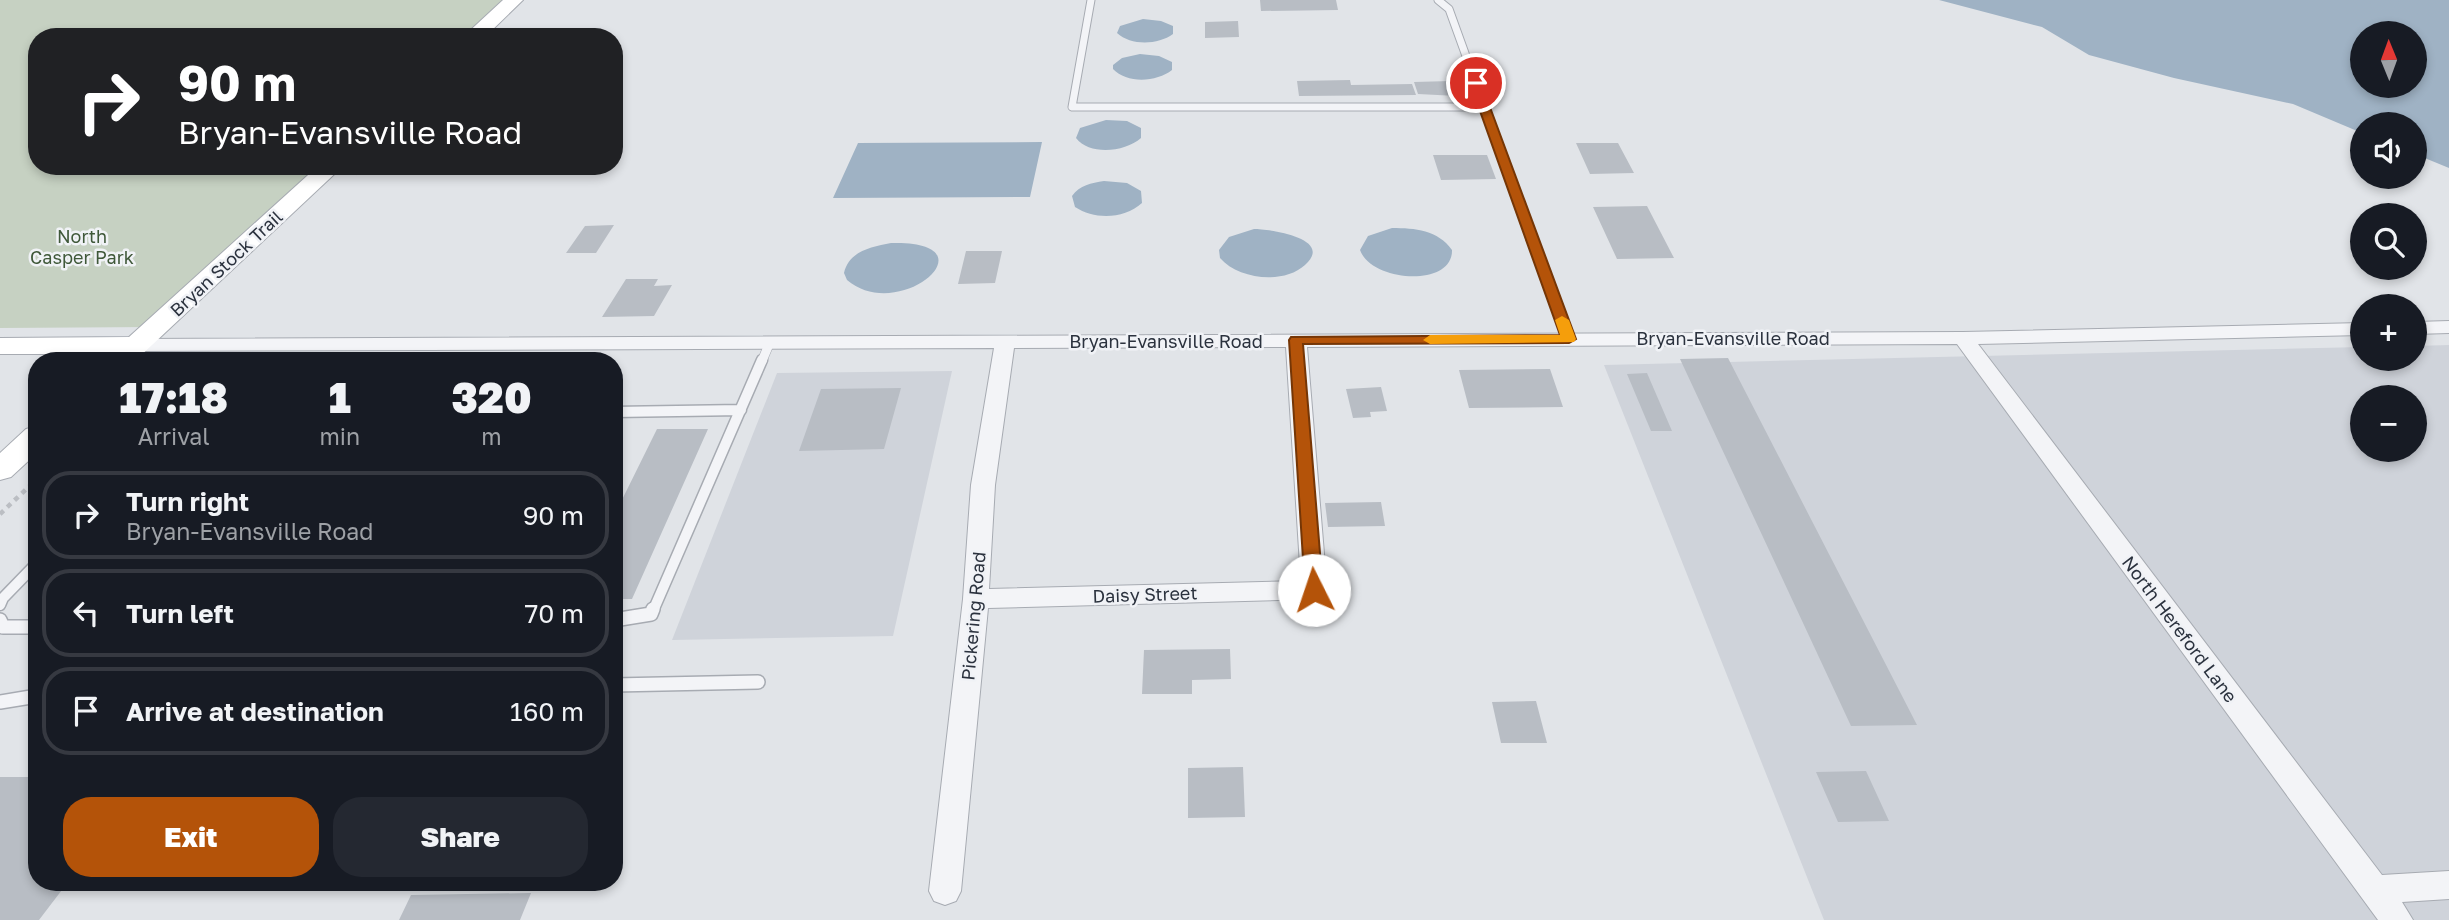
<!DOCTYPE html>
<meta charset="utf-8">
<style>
:root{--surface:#171b24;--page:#242831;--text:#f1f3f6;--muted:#9ea1a6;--line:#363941;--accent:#b45309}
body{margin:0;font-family:"Golos Text",sans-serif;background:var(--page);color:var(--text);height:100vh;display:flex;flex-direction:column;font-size:26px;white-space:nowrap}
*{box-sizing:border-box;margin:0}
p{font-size:23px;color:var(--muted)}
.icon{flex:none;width:38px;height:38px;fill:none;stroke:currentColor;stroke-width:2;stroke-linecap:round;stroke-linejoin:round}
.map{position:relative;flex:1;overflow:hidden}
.side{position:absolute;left:28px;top:352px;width:595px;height:539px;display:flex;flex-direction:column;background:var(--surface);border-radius:28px;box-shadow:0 4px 10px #0003}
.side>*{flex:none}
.banner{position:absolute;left:28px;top:28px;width:595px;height:147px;border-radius:28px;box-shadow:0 4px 10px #0003;background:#202124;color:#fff;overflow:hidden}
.needle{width:46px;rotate:359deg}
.tools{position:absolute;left:2350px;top:21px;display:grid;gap:14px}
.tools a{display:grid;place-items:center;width:77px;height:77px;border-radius:50%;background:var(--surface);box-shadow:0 4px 10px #0003;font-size:35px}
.pin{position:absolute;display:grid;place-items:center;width:60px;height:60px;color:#fff;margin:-30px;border:4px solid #fff;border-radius:50%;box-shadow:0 2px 7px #0007}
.me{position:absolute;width:77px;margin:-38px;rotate:356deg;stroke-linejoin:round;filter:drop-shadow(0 0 5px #0008)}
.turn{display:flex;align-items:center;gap:24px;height:147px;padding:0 35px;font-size:32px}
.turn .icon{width:91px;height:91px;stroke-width:2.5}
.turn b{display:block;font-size:49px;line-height:60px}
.eta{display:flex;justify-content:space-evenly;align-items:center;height:119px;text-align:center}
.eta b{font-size:42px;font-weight:800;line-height:49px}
.primary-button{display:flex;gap:14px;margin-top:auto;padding:14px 35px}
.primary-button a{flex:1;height:80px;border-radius:28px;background:var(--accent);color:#fff;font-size:28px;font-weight:800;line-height:80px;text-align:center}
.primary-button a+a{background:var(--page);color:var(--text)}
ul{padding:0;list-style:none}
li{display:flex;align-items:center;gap:21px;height:88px;margin:0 14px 10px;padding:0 21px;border:4px solid var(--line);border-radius:28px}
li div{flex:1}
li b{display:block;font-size:26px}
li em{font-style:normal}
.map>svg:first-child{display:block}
.built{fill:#cfd3da;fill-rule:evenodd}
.green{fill:#c6d1c2}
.water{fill:#9fb2c4;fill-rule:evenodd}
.building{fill:#b8bdc4}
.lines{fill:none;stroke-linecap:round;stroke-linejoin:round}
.lane-far3-casing{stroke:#a7abb2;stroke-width:9}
.lane-far2-casing{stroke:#a7abb2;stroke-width:10}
.lane-far1-casing{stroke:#a7abb2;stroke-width:13}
.lane-casing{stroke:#a7abb2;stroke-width:16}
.street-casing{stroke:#a7abb2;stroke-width:2}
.secondary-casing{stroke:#a7abb2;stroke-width:2}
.path-far1{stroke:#bbbec3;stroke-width:3.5;stroke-dasharray:4.5 4.5;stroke-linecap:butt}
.path{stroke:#bbbec3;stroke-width:4.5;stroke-dasharray:5 5;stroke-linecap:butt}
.lane-far3{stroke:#f3f4f7;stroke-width:7}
.lane-far2{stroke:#f3f4f7;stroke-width:9}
.lane-far1{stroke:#f3f4f7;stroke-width:10}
.lane{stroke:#f3f4f7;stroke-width:13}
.street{fill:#f3f4f7;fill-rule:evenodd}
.secondary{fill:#fff;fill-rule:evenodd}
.route{fill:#b45309;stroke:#753606;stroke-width:2}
.slow{fill:#f59e0b}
.labels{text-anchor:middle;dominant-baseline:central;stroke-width:5;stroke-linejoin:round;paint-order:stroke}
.park-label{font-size:18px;fill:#3f5839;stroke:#f0f2f6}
.street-label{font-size:18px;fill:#2b323e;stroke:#f0f2f6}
</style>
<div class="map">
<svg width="2449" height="920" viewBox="0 0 2449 920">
<rect width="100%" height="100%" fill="#e1e4e8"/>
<path class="built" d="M2449,345v575h-625l-220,-555 758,-18v12h53v-13zM2362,397h53v53h-53z
M952,371l-59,265 -221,4 105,-267z"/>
<path class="green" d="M0,0h502l-39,37h-426v129h288l-171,161 -154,1z"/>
<path class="water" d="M1939,0h510v168l-34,-14v-30h-53v9l-69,-29 -119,-26 -85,-23 -47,-28zM2362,33h53v53h-53z
M1143,19l18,2 12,5v8c-15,11 -42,12 -56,-1l3,-7z
M1140,54l19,2 13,6v8c-15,12 -45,14 -59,-1v-4l9,-7z
M1106,120l21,1 14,7v10c-16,14 -51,18 -65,0l4,-10z
M1042,142l-12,55 -197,1 25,-55z
M1104,181l23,2 14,8 1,12c-18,16 -47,17 -67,4l-3,-11c8,-11 19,-13 32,-15z
M1392,228c23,0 46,2 60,22 1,38 -81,32 -92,0l8,-14z
M1254,229c15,0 81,9 51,36 -22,20 -67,14 -85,-7l-1,-8 10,-13z
M891,243c106,-3 9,82 -44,37l-3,-7c5,-22 27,-26 47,-30z"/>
<path class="building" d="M1260,0h76l2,10 -77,1z
M1238,21l1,16 -34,1v-16z
M1350,80l1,5 61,-1 4,11 -117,1 -2,-15z
M1451,81l6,15 -39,-2 -4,-12z
M1576,143h42l16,30 -44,1z
M1433,155h54l9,24 -55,1z
M1647,206l27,52 -57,1 -24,-52z
M614,225l-18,28h-30l19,-27z
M966,251h36l-7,32 -37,1z
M626,279h32l-4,7 18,-1 -18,31 -52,1z
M1728,358l189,367 -66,1 -171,-367z
M1550,369l13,38 -94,1 -10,-38z
M1647,373l25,58h-21l-24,-57z
M1381,387l6,24 -17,1 1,5 -18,1 -7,-29z
M901,388l-17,61 -85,2 22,-62z
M657,429h51l-76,170h-18v-83z
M1381,502l4,24 -57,1 -3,-24z
M1230,649l1,30 -39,1v14h-50l2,-44z
M1536,701l11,42h-46l-9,-41z
M1243,767l2,50 -57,1v-50z
M1866,771l23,50 -51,1 -22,-50z
M0,777h37v105h31l-29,38h-39z
M531,893l-11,27h-121l12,-25z"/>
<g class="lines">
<g class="lane-far3-casing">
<path id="lane-far3" d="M1091,0l-19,107h412
M1438,0l11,9 55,152"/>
</g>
<g class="lane-far2-casing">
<path id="lane-far2" d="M1504,160l65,179
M762,361l8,-19"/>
</g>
<g class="lane-far1-casing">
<path id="lane-far1" d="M614,412l127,-2
M0,605l3,-7 34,-35
M653,611l109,-251"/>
</g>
<g class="lane-casing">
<path id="lane" d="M0,620l3,7h34
M614,620l37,-6 2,-5
M614,685l144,-3
M0,702l37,-6"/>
</g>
<g class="street-casing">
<path id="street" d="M2449,321v12l-34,1v-12z
M2362,323v12l-384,9 404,531 67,-4v28l-47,3 11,18h-35l-421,-576 -650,3 20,243 -4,6 -9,3 -326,9 -27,283 -5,10 -11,4 -11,-4 -5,-10 34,-292 8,-114 23,-137 -857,3 -7,-2 -3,-4 3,-4 7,-2 1826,-7zM1286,347l15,234 -312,8 6,-104 19,-137z"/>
</g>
<g class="secondary-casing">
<path id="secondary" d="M503,0h20l-38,37h-22z
M318,166h25l-207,194h-30l4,-6h-110v-16l129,-1z
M37,426v27l-26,24 -11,3v-27l26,-24z"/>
</g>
<path class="path-far1" d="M355,174l8,-8"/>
<path class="path" d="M0,514l37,-35"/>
<use href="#lane-far3" class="lane-far3"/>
<use href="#lane-far2" class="lane-far2"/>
<use href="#lane-far1" class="lane-far1"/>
<use href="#lane" class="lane"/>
<use href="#street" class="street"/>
<use href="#secondary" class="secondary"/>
</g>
<path class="route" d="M1472,81l9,2 95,256 -7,4 -266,1 20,246 -3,4h-12l-3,-4 -16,-250 2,-3 269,-2 -90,-252z"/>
<path class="slow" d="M1562,316l7,4 7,19 -2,3 -144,2 -7,-4 7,-5h130l-5,-15z"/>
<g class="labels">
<g class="park-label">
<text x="82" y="236">North<tspan x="82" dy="21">Casper Park</tspan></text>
</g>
<g class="street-label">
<text transform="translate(226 263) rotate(-43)">Bryan Stock Trail</text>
<text x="1733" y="338">Bryan-Evansville Road</text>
<text x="1166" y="341">Bryan-Evansville Road</text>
<text transform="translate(1145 594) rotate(-2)">Daisy Street</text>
<text transform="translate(973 616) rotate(-85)">Pickering Road</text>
<text transform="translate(2180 629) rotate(53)">North Hereford Lane</text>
</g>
</g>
</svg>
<div class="tools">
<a><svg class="needle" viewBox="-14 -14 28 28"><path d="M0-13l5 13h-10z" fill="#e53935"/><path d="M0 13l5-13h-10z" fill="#9ea1a6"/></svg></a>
<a><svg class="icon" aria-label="sound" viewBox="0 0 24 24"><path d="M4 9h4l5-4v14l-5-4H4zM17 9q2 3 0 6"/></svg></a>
<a><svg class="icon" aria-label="search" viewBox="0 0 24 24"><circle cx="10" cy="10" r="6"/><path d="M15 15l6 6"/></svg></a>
<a>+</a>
<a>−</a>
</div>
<div class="pin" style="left:1476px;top:83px;background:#d93025"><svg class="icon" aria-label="arrive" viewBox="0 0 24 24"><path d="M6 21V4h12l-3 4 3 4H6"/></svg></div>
<svg class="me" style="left:1314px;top:590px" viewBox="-20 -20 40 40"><circle r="19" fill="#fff"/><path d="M0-13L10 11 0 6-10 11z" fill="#b45309"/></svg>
<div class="banner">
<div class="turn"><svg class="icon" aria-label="right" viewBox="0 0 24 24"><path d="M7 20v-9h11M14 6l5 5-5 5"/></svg><div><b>90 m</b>Bryan-Evansville Road</div></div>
</div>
<section class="side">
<div class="eta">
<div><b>17:18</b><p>Arrival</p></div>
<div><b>1</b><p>min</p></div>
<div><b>320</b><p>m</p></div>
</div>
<ul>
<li><svg class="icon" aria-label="right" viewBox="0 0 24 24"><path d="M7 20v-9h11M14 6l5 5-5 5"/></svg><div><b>Turn right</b><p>Bryan-Evansville Road</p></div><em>90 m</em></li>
<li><svg class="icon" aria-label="left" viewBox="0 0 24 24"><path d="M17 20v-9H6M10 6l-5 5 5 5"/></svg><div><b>Turn left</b></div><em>70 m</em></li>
<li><svg class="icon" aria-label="arrive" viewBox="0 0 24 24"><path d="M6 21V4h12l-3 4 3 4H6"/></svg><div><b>Arrive at destination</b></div><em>160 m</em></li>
</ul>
<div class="primary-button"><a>Exit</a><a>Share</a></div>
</section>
</div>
